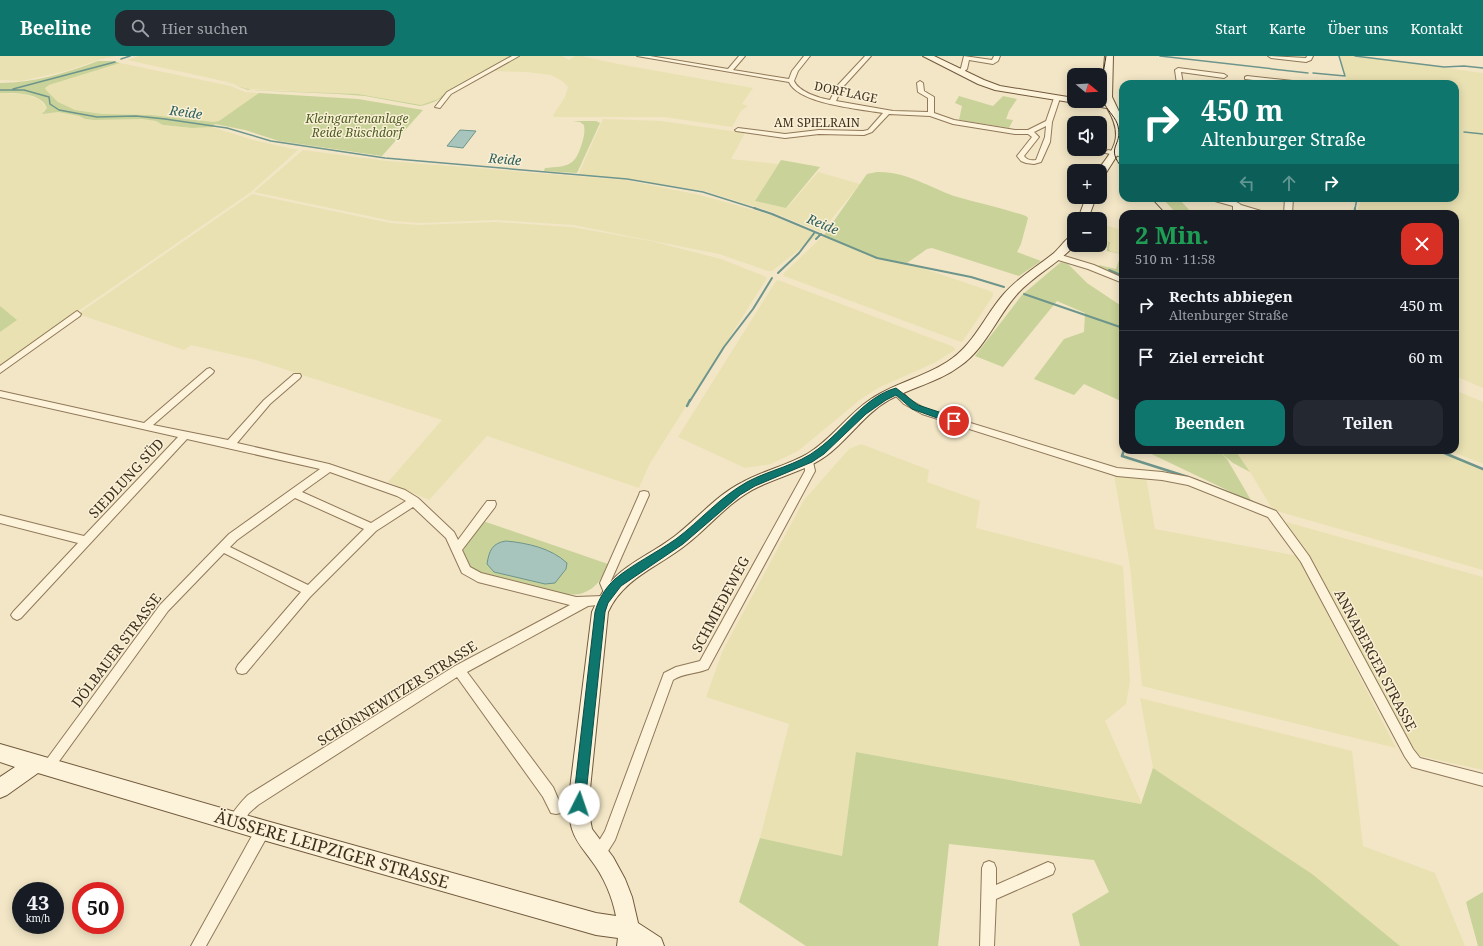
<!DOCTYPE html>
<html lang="de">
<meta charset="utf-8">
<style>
:root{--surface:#171b24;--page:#242831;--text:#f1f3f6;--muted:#9ea1a6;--line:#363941;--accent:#0f766e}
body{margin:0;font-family:"Noto Serif",serif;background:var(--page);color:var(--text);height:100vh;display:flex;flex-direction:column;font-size:15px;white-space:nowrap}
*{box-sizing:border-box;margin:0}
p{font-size:13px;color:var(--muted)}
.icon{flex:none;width:22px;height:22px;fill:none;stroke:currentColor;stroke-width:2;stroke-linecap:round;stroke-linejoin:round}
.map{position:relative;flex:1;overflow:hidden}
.side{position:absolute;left:1119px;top:154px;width:340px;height:244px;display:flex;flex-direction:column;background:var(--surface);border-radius:12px;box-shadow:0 2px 10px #0003}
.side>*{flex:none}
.hud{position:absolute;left:1119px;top:24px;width:340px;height:122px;border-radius:12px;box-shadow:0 2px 10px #0003;background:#0f766e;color:#fff;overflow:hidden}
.needle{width:26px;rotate:108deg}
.controls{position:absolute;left:1067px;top:12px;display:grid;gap:8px}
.controls a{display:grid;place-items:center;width:40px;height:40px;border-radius:8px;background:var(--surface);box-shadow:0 2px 10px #0003;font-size:20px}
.speed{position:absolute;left:12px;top:826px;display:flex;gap:8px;font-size:20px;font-weight:700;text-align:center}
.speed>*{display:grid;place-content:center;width:52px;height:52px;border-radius:50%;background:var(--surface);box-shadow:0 2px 10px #0003;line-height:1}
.speed small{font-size:10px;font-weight:400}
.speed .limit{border:6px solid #d22;background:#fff;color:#111}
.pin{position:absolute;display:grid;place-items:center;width:34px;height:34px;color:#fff;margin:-17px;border:2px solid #fff;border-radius:50%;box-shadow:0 1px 4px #0007}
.me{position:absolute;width:44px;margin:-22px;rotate:4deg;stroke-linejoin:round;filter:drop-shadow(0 0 3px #0008)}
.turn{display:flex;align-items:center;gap:14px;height:84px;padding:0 16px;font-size:18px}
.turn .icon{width:52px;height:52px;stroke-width:2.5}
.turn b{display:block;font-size:28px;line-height:34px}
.lanes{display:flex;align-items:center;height:38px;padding:0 16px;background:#0003;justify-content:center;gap:20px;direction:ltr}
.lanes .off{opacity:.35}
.round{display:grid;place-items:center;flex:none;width:42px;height:42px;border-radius:12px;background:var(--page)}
.headline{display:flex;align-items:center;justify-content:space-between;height:68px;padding:0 16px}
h1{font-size:24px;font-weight:700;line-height:30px;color:#1e9e55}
.button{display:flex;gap:8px;margin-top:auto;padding:8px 16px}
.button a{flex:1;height:46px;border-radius:12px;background:var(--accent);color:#fff;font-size:16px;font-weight:700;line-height:46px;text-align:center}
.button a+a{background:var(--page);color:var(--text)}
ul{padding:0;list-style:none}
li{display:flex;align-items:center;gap:12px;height:52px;padding:0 16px;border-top:1px solid var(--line)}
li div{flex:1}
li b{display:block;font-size:15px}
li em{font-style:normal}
header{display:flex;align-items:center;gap:24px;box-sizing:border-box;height:56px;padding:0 20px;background:var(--accent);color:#fff}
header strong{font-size:19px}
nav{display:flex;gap:22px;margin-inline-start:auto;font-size:14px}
.search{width:280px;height:36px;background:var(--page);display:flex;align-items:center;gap:10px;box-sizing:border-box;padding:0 14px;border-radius:12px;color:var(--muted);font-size:15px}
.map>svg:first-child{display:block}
.farmland{fill:#e9e1b2}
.green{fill:#c9d298}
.water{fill:#a7c5bd;stroke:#6d958c}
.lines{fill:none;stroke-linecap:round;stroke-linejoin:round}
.stream-far2{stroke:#6d958c;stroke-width:1.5}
.stream-far1{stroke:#6d958c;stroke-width:2}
.stream{stroke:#6d958c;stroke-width:2.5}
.street-casing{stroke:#907859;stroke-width:2}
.secondary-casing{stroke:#72593c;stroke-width:2}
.street{fill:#fcf3da;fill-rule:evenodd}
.secondary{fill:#fcf3da;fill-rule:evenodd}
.tram{stroke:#3f2f1e;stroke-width:1}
.route{fill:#0f766e;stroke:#0a4d48}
.labels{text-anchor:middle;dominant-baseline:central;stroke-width:3;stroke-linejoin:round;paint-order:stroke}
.far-street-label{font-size:12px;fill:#3f2f1e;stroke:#f9f0d6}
.far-park-label{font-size:12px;font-style:italic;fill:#4d5d23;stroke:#f9f0d6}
.far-water-label{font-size:13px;font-style:italic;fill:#2c5f5e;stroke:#f9f0d6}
.street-label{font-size:14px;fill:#3f2f1e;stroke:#f9f0d6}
.near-street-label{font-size:17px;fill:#3f2f1e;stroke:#f9f0d6}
</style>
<header>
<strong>Beeline</strong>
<div class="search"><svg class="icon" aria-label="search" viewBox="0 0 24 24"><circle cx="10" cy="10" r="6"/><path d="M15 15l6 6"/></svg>Hier suchen</div>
<nav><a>Start</a><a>Karte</a><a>Über uns</a><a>Kontakt</a></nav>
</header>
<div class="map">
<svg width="1483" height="890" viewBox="0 0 1483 890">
<rect width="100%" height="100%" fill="#f2e6c6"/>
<path class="farmland" d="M0,0h115l-17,4 -32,11 -44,10 -22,-1z
M139,0h370l-61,35 -10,8 -17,6 -63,-11 -110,-5 -20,-7 -101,-22z
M520,0h42l7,4 6,-4h7l36,8 135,24 -11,16 6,2 -7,5 -9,16 -68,-10h-110l-1,-2 12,-18 3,-10 -6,-6 -11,-6 -24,-3 -33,-1z
M1339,0h18l126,17v315l-28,-12v-162h-99l6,-16h93v-114h-108z
M120,7l111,23 14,6 14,1 -40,28 -6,1 -62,-7 -49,-1 -27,-4 -17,-8 -12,-12 -1,-2 4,-3z
M0,37l23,1 16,5 8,9 -5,4h16l21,4 6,3 9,1 48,-1 14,2 10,5 26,2 20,-1 41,13 45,10 -47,42 -251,173z
M603,63l58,2 84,12 -14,26 47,5 -23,37 32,7 31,-36 42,12 -39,48 -49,-20 -67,-21 -77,-12 -50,-4z
M303,94l84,11 238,19 75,15 71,20 47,20 -46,36h-4l-49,-17 -146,-29 -78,-5 -74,3 -29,-2 -138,-29z
M252,138l138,29 30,2 75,-3 77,5 79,14 70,18 43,17 3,2 -118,187 -10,23 -152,-52 -58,64 -41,-18 54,-62 -186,-60 -65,-15 -7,5 -106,-36z
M1100,168l23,6v24l-12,-3 -2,-3v-6l-9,-3z
M823,180l54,22 30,5 83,28 3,2v3l-30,45 -2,1 -177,-66 -1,-2z
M778,224l176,67 1,3 -21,13 -56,25 -17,11 -63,52 -27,13 -26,4 -67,-31 98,-156z
M1455,334l28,12v62l-35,-14h7z
M861,388l68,26 -2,12 53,19 -4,27 147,38 7,116 -4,22 -21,17 37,83 -286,-52 -14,104 -82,-18 29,-114 -83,-27 17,-47 81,-150 45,-51z
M1235,394h202l46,19v101l-210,-60 -23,-38z
M1114,419l32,3 9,51 143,27 98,192 -254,-62 -12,-120z
M1286,466l197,55v193l-67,-15 -105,-196z
M1140,642l212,53 11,95 72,27 30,73h-65l-89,-72 -158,-106z"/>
<path class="green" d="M509,0h4l-66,37c-8,8 -17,11 -27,13l-55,-10 -27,-2 -90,-4 -16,-6 -23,-7 42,13 107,4 63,11 17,-6 10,-8z
M98,5h16l6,2 -71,22 -4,3 1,2 12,12 17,8 27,4 49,1 62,7 6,-1 40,-28 99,6 65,11 -41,46 -103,-15 -34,-11 -30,-6 -3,3 -20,1 -29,-3 -7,-4 -14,-2 -48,1 -9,-1 -6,-3 -21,-4 -16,2 5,-6c-6,-16 -33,-15 -47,-15v-10c34,0 66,-10 98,-22z
M959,40l34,10 10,-10 14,3 -8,12 -3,8 7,1 -4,8 -50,-8 3,-14 -7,-3z
M573,65h23l4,2 -23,50 -33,-2 1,-3c23,-2 30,-1 37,-25 2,-6 3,-11 2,-18l-4,-3z
M781,104l39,7 -34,41 -31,-7z
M877,116c28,-1 52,15 77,24 24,7 48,12 72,20l2,2 -7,26 -4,8 24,9 -22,15 -87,-28 -5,1 -20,14 -30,-5 -53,-23 43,-61z
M1162,142h16l15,16h-23l6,-1z
M1100,183l10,3 -1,6 1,3 13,3 -2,14 2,10 -25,-11 1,-2 17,4 5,-15 -14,-3 1,-9z
M1061,206l7,2 19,19 36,24v95l-39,-18 -10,11 -40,-16 30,-40 20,-7 1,-19 -28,-12 -54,66 -28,-11 47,-61z
M0,250l17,14 -17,12z
M1143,394h92l15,22 -17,-9 -12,-10 6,6 25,43z
M483,465l125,43c-5,13 -11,24 -25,29 -17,6 -45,-7 -63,-10 -11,-2 -23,-2 -33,-5 -9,-3 -23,-13 -24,-23 -1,-13 13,-25 20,-34z
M856,696l285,52 12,-36 159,106 88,72h-320l-8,-32 37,-22 -15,-32 -145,-16 -11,102h-132l-67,-44 21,-64 82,18z
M1483,836v54h-5l-12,-44z"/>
<path class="water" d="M460,74l16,1 -13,17 -16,-2z
M506,485c21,2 45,7 61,22l-1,6 -11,14 -10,1 -51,-12 -7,-8c2,-13 5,-21 19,-23z"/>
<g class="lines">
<path class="stream-far2" d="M1160,0l148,17
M1355,0l89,11 20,-1 19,2
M121,3l9,-3
M1313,17l32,3 -6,-20
M13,33l102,-27
M0,34h24l25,7 1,7 9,6 38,7 39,-1 29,3 62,9 44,13 114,17 242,21 76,13 54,17
M1464,76l19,2
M1355,153l2,-11"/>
<path class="stream-far1" d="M754,152l18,6 105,44 94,19 33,10
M1354,158l1,-6
M816,183l5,-5
M1109,214l14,6
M778,217l21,-20 16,-21
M1024,238l99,34
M690,345l34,-54 29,-38 19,-31"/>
<path class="stream" d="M687,350l3,-6
M1124,394l-2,6 66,21
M1437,394l46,19
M1193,423l59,23"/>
<g class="street-casing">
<path id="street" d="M512,0h7l-68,38 -11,14 -5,-1 12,-15z
M637,0h13l78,13 11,-13h6l-12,14 56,9 3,-8 12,-15h6l-12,15 -4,10c5,11 25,17 36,19l7,-14 28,-30h6l-29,32 -6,13 57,10 35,1v-14l-10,-6 -1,-9 3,-2 3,2 1,8 10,6v16l20,7 61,10h13l18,-9 8,-23 3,-2 3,2 -8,24 -2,20 -9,20 -7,2 -8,-1 -5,-2 -4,-5 15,-19 -4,-3h-13l-62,-10 -23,-8 -41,-2 -17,18 -8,3 -45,-1 -34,4 -49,-7 -1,-1 3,-2 47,6 34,-4 44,1 5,-1 15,-17c-23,-4 -84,-9 -94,-31zM1046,70l-1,11 -9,23c-5,1 -9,0 -12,-4l15,-19 -5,-5z
M964,0l28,4 2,-4h6l-2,5 -5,3 -24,-4 -2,9 -6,5 -3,-2 3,-4z
M1268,0l38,2 1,-2h6l-2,4 -5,2 -35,-4z
M1178,12l46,6 3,2 -3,2 -43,-6 2,12h-6l-2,-14z
M1247,20l55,6 3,2h-19l-41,-5v-2z
M1108,94l15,3v4l-17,-4 -1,-1z
M1204,142c11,0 30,0 37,7l30,9h-13l-17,-4v4h-8v-8z
M1285,142h8l-1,16h-8z
M1055,199h6l33,10 29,13v5l-35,-14 -33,-10z
M77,255l4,3 -1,2 -80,57v-7z
M210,312l4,3 -1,2 -60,52 75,15 36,-40 30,-26h6l1,2 -1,2 -30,26 -33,39 92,21 76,26 13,8 36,34 4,8 29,-39h8l1,3 -1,3 -33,43 8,17 11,6 95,24 27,-1 4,2 1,3 -1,3 -19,2 -121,66 86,115 9,21 -1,5 -5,1 -5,-1 -8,-16 -86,-120 -199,128 -9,8 -9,14 -5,2 -5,-2 -2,-5c5,-11 12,-19 20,-27l207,-129 115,-61 -92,-23 -16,-9 -16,-35 -33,-31 -37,24 -66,66 -64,76 -4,1 -4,-1 -2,-4 2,-4 63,-73 -77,-39 -56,58 -116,160 -4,2 -4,-2 -2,-4 2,-4 116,-158 69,-71 91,-65 -133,-30 -166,179 -4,2 -4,-2 -2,-3 2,-3 65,-69 -78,-20v-8l84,21 94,-99 -178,-40v-6l144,32 63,-54zM330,416l67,24 9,5 -35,22 -69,-31zM295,442l69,31 -56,56 -78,-38 7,-7z
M896,332l3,1 11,11 18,10 189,58 45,4 27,5 87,34 33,45 104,193 7,9 63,16v12l-71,-19 -7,-10 -104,-195 -33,-45 -80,-32 -26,-5 -45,-4 -195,-62 -18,-10 -11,-11 -1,-2 1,-2z
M809,400l3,1 3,14 -107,198c-11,5 -25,4 -35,11l-58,160 -12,19 -5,2 -5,-2 -2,-5 14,-23 59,-158 12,-6 24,-6 105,-190 -1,-11 2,-3z
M644,435l4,1 1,3 -39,88 4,9 -1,3 -4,2 -4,-2 -5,-12 39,-88 1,-3z
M263,767l5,2 2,5 -2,5 -62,111h-15l67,-121z
M989,805l5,2 2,5v17l52,-23 5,2 2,5 -2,5 -57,25 -2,47h-14l2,-78 2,-5z"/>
</g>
<g class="secondary-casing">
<path id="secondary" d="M923,0h11l50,24 16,6 74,12v3l30,1 -2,-10 3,-36h8l-1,41 11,23v26l-19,30 -4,1v-6h-3c18,-23 27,-35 10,-63l-112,-18 -17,-6z
M1086,141h10l-8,22h-10z
M1074,179v10l-3,4c-16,16 -37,27 -53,44 -21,23 -32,55 -58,73 -21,16 -48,21 -71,34 -25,14 -40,39 -63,56 -22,16 -50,21 -74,34 -25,14 -43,37 -65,54 -27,22 -64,34 -79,68l-18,177 -1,25 3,15 21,28 12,22 7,18 6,26 23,15 3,8h-47l1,-8 -22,-3 -333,-95 -225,-67 -31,22 -7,3v-21l15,-10 -15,-5v-18l263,76 333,93 20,3c-4,-20 -12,-39 -25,-56 -7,-10 -15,-18 -19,-31 -4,-13 -3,-27 -2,-40l22,-177c20,-46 47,-49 83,-76 23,-18 41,-40 66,-53 21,-12 45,-17 66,-29 25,-15 41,-40 64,-55 24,-16 53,-22 76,-37 26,-16 37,-45 56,-67 14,-17 34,-28 51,-42 6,-5 12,-16 20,-18z"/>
</g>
<use href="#street" class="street"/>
<use href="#secondary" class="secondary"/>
<path class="tram" d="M1106,0c-2,15 -8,35 -1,49 4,7 11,13 13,21 5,21 -14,20 5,43
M1151,142l15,16"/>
</g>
<path class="route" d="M896,332l22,17 39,13 2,3 -5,3 -42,-15 -16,-14 -10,5 -20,14 -42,40 -12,8 -57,24 -15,9 -57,49 -62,42 -13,17 -3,9 -20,192 -2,5 -4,1 -4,-1 -2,-5 22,-192c3,-12 10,-24 20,-33 18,-15 41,-26 61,-40 24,-18 44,-42 71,-57 22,-12 51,-17 71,-33 26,-19 46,-52 78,-61z"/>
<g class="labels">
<g class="far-street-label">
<text transform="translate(846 36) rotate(12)">DORFLAGE</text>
<text x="817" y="66">AM SPIELRAIN</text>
</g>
<g class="far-park-label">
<text x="357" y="62">Kleingartenanlage<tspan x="357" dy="14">Reide Büschdorf</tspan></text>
</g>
<g class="far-water-label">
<text transform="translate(186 56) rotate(8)">Reide</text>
<text transform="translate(505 103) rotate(5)">Reide</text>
<text transform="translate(823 168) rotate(23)">Reide</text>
</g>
<g class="street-label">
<text transform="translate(126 422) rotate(-47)">SIEDLUNG SÜD</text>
<text transform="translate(720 548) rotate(-62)">SCHMIEDEWEG</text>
<text transform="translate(116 594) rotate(-53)">DÖLBAUER STRASSE</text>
<text transform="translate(1376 604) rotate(62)">ANNABERGER STRASSE</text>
<text transform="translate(397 637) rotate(-32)">SCHÖNNEWITZER STRASSE</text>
</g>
<g class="near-street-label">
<text transform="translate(332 793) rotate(16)">ÄUSSERE LEIPZIGER STRASSE</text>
</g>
</g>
</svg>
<div class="controls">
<a><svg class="needle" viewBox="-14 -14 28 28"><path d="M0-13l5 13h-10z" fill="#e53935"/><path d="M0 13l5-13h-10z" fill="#9ea1a6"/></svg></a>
<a><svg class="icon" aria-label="sound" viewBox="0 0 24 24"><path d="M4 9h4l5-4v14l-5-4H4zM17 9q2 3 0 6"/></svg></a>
<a>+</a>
<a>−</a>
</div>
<div class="speed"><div>43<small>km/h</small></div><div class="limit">50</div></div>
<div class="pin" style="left:954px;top:365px;background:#d93025"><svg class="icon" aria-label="arrive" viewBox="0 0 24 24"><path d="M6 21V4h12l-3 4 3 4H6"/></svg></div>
<svg class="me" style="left:579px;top:748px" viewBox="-20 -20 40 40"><circle r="19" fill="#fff"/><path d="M0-13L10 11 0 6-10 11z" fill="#0f766e"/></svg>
<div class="hud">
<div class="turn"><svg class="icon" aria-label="right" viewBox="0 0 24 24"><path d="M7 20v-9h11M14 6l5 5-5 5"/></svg><div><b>450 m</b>Altenburger Straße</div></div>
<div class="lanes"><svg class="icon off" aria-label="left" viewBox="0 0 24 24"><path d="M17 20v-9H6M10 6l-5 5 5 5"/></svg><svg class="icon off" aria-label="ahead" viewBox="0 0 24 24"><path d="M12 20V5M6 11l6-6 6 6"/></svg><svg class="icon" aria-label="right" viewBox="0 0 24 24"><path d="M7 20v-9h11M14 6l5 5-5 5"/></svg></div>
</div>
<section class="side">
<div class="headline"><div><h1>2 Min.</h1><p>510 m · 11:58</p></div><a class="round" style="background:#d93025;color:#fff"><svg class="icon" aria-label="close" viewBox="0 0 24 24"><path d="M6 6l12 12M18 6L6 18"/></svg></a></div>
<ul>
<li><svg class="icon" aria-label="right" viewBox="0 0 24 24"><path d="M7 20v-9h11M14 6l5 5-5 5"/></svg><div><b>Rechts abbiegen</b><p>Altenburger Straße</p></div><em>450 m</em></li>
<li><svg class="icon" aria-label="arrive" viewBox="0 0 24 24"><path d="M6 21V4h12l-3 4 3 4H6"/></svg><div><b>Ziel erreicht</b></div><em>60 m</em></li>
</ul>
<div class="button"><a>Beenden</a><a>Teilen</a></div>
</section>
</div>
